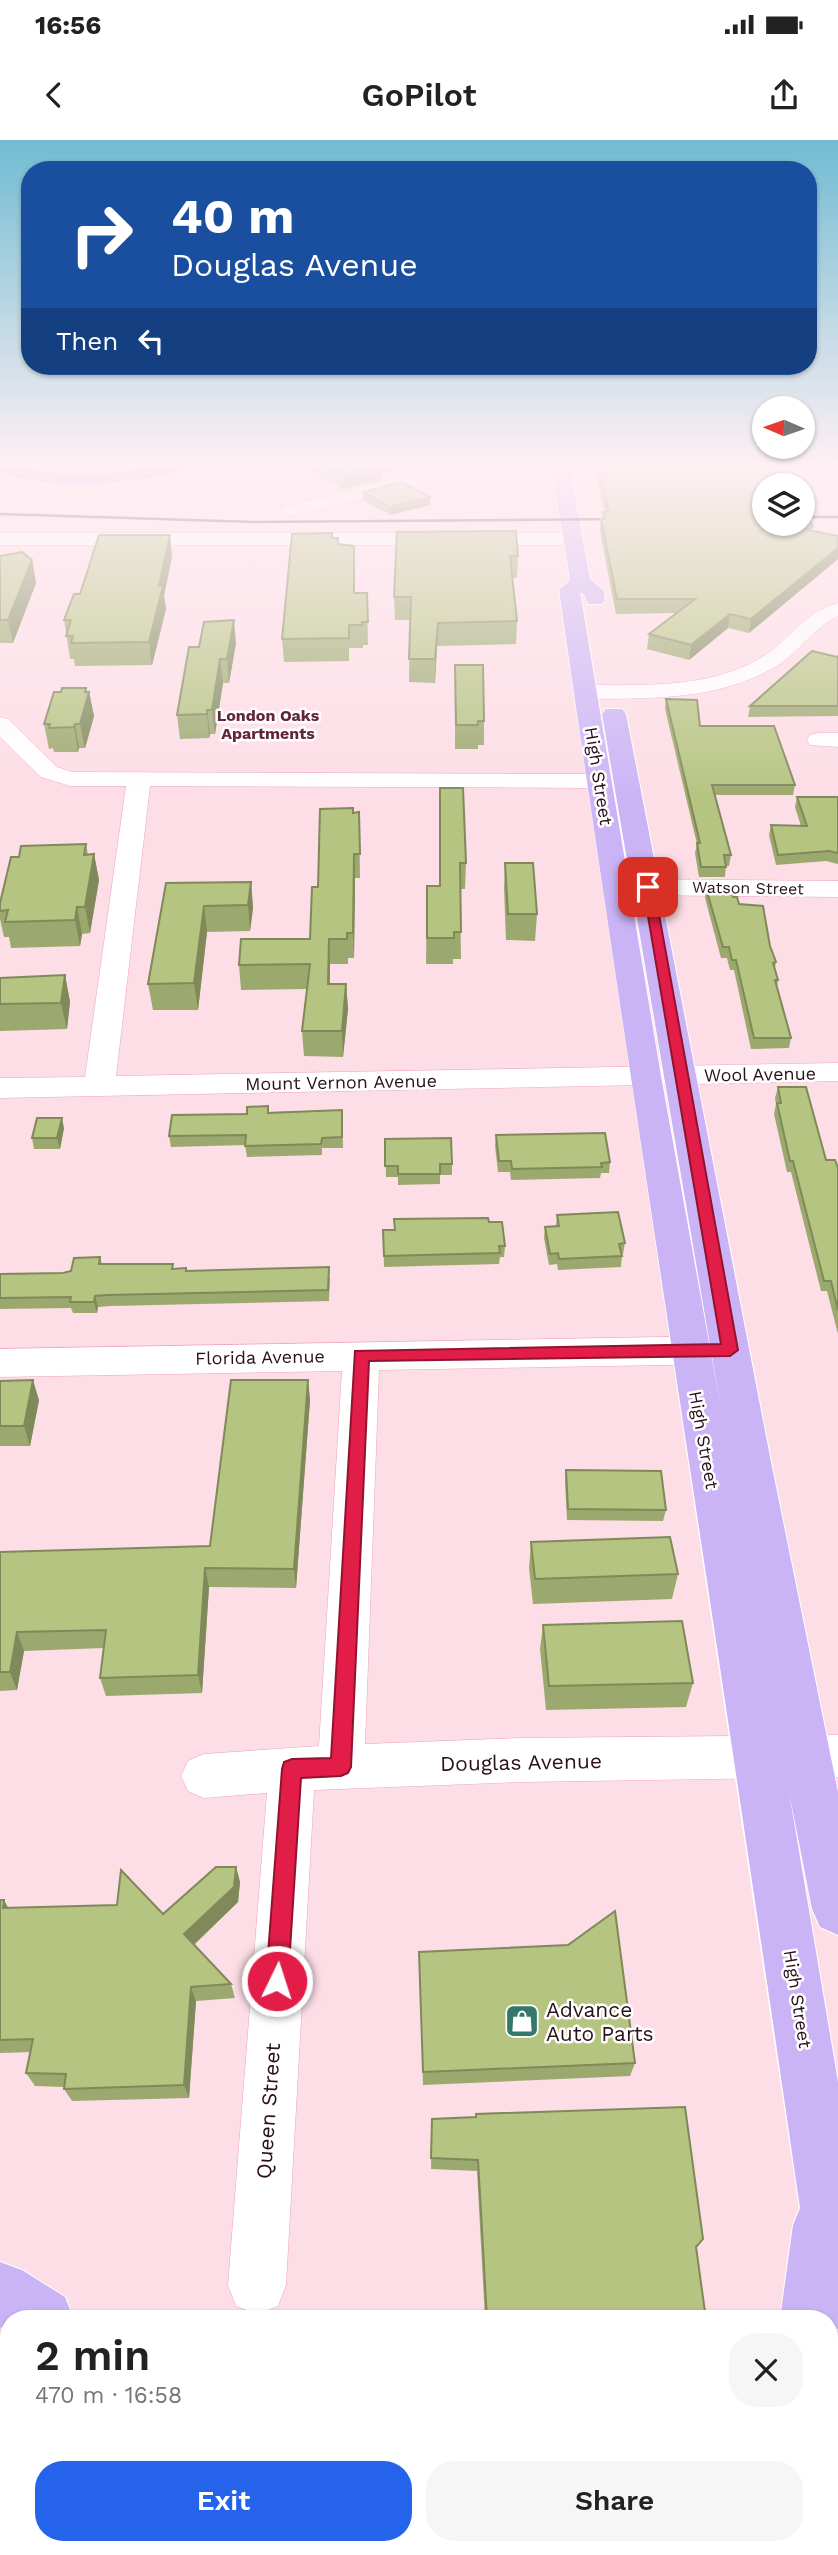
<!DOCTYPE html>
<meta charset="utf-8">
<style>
:root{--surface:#fff;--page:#f6f6f6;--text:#222;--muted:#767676;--accent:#2563eb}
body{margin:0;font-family:"Work Sans",sans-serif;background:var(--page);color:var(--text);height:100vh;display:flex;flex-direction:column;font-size:26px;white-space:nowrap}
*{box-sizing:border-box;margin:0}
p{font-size:23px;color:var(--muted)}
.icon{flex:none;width:38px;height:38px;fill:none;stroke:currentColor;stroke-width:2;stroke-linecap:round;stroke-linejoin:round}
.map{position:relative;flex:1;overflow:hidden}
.panel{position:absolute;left:0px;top:2170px;width:838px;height:245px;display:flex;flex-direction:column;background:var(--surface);border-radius:28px 28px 0 0;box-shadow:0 2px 5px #0004}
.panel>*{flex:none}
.hud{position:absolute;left:21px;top:21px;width:796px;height:214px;border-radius:28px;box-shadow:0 2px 5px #0004;background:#1a4fa0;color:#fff;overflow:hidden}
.needle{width:46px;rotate:272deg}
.buttons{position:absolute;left:752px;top:256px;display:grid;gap:14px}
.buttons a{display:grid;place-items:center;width:63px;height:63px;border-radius:50%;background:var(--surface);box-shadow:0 2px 5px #0004;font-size:35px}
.pin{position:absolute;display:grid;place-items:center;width:60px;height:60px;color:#fff;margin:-30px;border-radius:14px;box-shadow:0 4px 10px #0006}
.me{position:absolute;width:77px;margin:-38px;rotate:4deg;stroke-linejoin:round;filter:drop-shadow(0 0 5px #0008)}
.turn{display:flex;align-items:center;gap:24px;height:147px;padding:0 35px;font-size:32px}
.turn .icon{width:91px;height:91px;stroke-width:2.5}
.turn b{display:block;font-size:49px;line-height:60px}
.then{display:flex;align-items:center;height:66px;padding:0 35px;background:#0003;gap:14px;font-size:26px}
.round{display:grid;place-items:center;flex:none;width:74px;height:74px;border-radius:28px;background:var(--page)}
.headline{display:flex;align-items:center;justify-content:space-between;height:119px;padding:0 35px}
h1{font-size:42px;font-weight:600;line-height:52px}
.button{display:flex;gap:14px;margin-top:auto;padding:14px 35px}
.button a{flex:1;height:80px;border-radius:28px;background:var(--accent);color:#fff;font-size:28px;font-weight:600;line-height:80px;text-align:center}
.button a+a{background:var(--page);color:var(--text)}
.status{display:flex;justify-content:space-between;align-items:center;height:49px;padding:0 35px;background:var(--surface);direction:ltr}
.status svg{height:19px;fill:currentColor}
header{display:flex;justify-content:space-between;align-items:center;height:91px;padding:0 35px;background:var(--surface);font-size:32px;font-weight:600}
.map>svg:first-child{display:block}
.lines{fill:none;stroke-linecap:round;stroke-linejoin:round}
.minor-casing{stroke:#eea4bc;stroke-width:1}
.major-casing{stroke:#fff;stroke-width:2}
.highway-casing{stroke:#fff;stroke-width:2}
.minor{fill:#fff;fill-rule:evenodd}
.major{fill:#cbb4f6;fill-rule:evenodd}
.highway{fill:#a982f0;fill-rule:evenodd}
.rail{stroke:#563a44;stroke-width:2.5}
.wall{fill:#9ca96e}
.shaded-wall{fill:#7f895a}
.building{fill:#b5c480;stroke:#7f895a;stroke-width:2}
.route{fill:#e11d48;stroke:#92132f;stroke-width:2}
.labels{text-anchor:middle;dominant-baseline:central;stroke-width:5;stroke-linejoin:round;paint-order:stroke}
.far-neighbourhood-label{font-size:16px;font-weight:bold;fill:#63263e;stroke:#fff}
.far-street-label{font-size:16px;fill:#2a101a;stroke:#fff}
.street-label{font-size:18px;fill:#2a101a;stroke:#fff}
.near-street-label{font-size:21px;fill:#2a101a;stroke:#fff}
.near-poi-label{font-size:21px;fill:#2a101a;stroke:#fff;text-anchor:start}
</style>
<div class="status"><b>16:56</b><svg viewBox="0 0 49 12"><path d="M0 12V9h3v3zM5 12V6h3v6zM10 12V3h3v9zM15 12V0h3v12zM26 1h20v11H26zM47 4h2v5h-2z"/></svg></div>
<header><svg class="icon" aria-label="back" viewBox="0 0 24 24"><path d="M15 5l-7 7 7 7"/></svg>GoPilot<svg class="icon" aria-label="share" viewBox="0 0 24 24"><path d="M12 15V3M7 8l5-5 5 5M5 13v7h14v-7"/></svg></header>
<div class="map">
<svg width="838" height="2415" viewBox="0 0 838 2415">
<rect width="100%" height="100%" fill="#fddde6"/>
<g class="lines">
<g class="minor-casing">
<path id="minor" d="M457,324h26l-2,4 -192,48 -9,-5 3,-4z
M0,393h573l9,6 -9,6h-573z
M838,463v13c-25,12 -39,37 -63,51 -58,34 -125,31 -190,32l-8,-2 -3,-5 3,-5 8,-2c60,0 126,4 179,-29 26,-17 42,-45 74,-53z
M0,577l8,2 49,48 15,5 527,2 8,2 4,5 -4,5 -8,2 -449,-2 -34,290 722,-13v18l-838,17v-20l85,-1 41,-291h-56l-29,-9 -41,-40z
M818,593h20v14l-28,-2 -3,-5 3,-5z
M616,739l222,2v16l-222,-2 -9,-2 -4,-6 4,-6z
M723,1196l13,4 5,10 -5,10 -13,4 -344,6 -14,374 156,-6 317,-3v42l-317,5 -207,8 -28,495 -8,21 -21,8 -21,-8 -8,-21 39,-492 -63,5 -16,-7 -7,-15 7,-15 16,-7 115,-8 23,-375 -342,6v-28z"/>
</g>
<g class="major-casing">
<path id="major" d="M551,324h18l21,115 14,12 1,9 -3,4h-14l-4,-10 -4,-2 81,484 60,333 -119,-695 4,-5h16l4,5 145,748 67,330v143l-18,-8 -8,-18 -23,-117 49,290v246l-8,14v-23h-50l13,-94 7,-17c-78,-540 -163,-1078 -241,-1618l11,-10z
M0,2122l22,8 43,27 9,22h-65v14l-9,-6z
M0,2277l9,3v65l-9,-3z
M830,2332l8,2v66l-8,-2z
M244,2406h112l4,9h-113z"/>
</g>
<g class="highway-casing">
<path id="highway" d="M0,324l70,11 48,-3 50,-8h29l-3,4c-65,16 -129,25 -194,5z"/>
</g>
<use href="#minor" class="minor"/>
<use href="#major" class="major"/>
<use href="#highway" class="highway"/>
<path class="rail" d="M0,374l255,8 366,-3
M803,377h35"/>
</g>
<path class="wall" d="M305,324h113l-36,9v7l-39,9 -35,-19v-5z
M594,324h177l-6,21 47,45 26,6v23l-89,74 -21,-5 -39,32 -42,-11 2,-15 27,-21 -60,1 -16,-82 1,-13h1l1,-7h2z
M363,352l67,13 -40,10 -27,-15z
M397,392l121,24 -1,22h-5l5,43 -1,23 -79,2 -2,37 -26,-1 1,-62h-15l-1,-23z
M333,398l6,6 16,24v25h12l1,52h-5v3h-14v13l-65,1 -2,-23z
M0,416l32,4 4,23 -23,60h-13z
M172,416l-8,40 2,13 -14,56 -77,1 -1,-7h-4l-6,-39 16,-26z
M236,503l-7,40h-6l-8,51h-5l-1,4 -29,1 -3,-24 22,-68z
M838,516v60l-90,1 2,-11z
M455,525l29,56v24h-6v4h-23z
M86,548l1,4h2l5,24 -9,32h-6l-1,4h-24l-1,-4 -4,1 -5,-25 17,-32z
M666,559l34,27 95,59 -2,10h-79l17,60 -2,11h-3l-1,11h-26l-4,-24 2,-9 -32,-135z
M440,648l26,75 -1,26h-5l1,70h-8v5h-27l1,-78h12z
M797,657h41v67l-12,-3 -50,4 -7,-30 2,-10 30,1 -6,-19z
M359,672l1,66h-5l-1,80h-6v6h-18v20h16l2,25 -5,48 -39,-1 -2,-25 5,-42 -66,1 -2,-25 71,-26 8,-52 35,-74z
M86,704l2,11 6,-1 5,26 -9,53 -8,1 -2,12 -69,2 -2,-11h-5l-4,-18v-16l19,-46z
M505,723l32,51 -2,27 -29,-1 -2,-52z
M251,742l2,26 -3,23 -43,1 -9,78h-45l-5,-26 18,-101z
M706,748l27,9 6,7 31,42 6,16 -1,6 3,12 -1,6 14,52 -2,10 -38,1 -17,-79h-4l-3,-12h-6l-16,-60z
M65,835l5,27 -3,27 -67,2v-53z
M778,947l48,73 12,8v166l-11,-43h-6l-30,-119h-4l-13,-58 2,-10 -1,-6z
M268,966l1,6 73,-2 1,38h-21v7l-75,2 -2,-12 -74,2 -2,-11z
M64,988l-4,21h-26l-2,-11z
M496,995l114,27 -1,11h-8l-1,5 -89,2 -1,-8h-12l-3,-26z
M385,999l67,25v11h-12v9l-42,1v-8h-12z
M557,1075l68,28 -2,11h-1l-1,13 -63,3 -1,-6 -8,1 -5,-27 1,-11 11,-1z
M394,1079l95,3 16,24 -1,11h-4l-1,7 -115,3 -1,-37h11z
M100,1117l2,7h71v5l13,-1 1,3 143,7 -1,23 -218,5 -13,1 -1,6h-24l-2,-5 -71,1v-35l63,-1 8,-2z
M308,1240l2,20 -14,188 -87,-1 -7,106 -96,3 -6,-18 4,-30 -80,3 -7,39 -17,1v-139l210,-6z
M0,1241l39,19 -9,46h-30z
M566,1330l100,40 -3,11 -96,-1 -2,-39z
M531,1402l147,32 -6,25 -139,5 -4,-36z
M543,1485l150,58 -7,24 -140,3 -6,-61z
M236,1727l4,15 -2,20 -44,43 37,39 4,14 -39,3 -7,97 -117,3 -8,-12v-2l-29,-1 -9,-13 5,-21 -31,1v-153l8,8 155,6z
M419,1812l216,111 -5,13 -207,9z
M432,1979l265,130 9,70h-221l-8,-148 -46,-2z"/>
<path class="shaded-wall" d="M372,324h46l-36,9v7l-39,9v-15z
M430,357v8l-40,10v-8z
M170,395l2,21 -8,40 2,13 -14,56 -3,-23 10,-56z
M354,406l1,22 -1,48z
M838,408v11l-89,74 2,-14z
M32,420l4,23 -23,60 -5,-23z
M730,474l-2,14 -39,32 2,-15z
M234,480l2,23 -7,40 -2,-24z
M438,483l-1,23 -2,37v-24z
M220,519l3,24 -8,51 -3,-24z
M86,548l2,10 1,-6 5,24 -9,32 -5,-24z
M207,570l3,24 -1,4 -2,-24z
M75,584l4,24 -1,4 -4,-25z
M94,714l5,26 -9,53 -5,-26z
M354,714l1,24 -1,80 -1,-25z
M251,742l2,26 -3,23 -2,-26z
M204,766l3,26 -9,78 -4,-27z
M77,767l5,27 -2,12 -5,-26z
M329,799l1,25 -1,45 -1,-25z
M65,835l5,27 -3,27 -6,-26z
M346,844l2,25 -5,48 -1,-26z
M62,978l2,10 -4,21 -3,-11z
M95,1156l3,11 -1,6 -3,-11z
M33,1240l6,20 -9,46 -6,-20z
M308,1240l2,20 -14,188 -2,-19z
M205,1428l4,19 -7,106 -4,-18z
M17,1492l7,19 -7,39 -7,-18z
M236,1727l4,15 -2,20 -49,47 -5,-15z
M4,1760l8,15 -9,-7z
M191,1847l5,14 -7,97 -5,-13z"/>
<path class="building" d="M323,324h56l2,1 -38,9z
M598,324h173l10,21h-16v38h38v-15l10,19 -5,3 30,6v12l-87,71 -21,-5 -39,31 -42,-11 46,-35h-78l-16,-80h4l-2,-7h6z
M402,342l28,15 -40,10 -27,-15z
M516,391l2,25h-8l7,65 -79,2 -3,36h-26l2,-62h-17l3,-65z
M332,393v5h6v6l16,2v47h13l1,29h-6v3h-13v13l-67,1 10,-105z
M99,395h71l-11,51h4l-14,56 -78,1 2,-7h-7l5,-16h-7l10,-26h6z
M22,412l10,8 -24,60h-8v-64z
M234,480l-7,39h-7l-8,51h-5v4l-30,1 12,-68h10l5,-25z
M812,511l25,6 1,-1v50h-88z
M455,525h28l1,56h-6v4h-22z
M62,548h24l-1,4h4l-9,32h-5l-1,3 -25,1 1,-4h-6l10,-32h7z
M666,559l31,1 3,26h74l21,59h-83l19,70h-7l2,12h-25l-4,-24h3z
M440,648h23l3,75h-6l1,69h-7v6h-27v-52h13z
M797,657h41v56l-9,-2 -51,4 -7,-30 36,1z
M353,668v5l6,-1 1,42h-6l-1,79h-6v6h-18l-1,45h18l-4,47h-40l8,-67 -71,1 2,-26h69l2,-52h6l2,-78z
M86,704l-2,11 10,-1 -9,53h-8l-2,13 -70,2 3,-12 -8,1v-8l11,-46h8l2,-11z
M505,723h28l4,51h-29z
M251,742l-3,23 -44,1 -10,77 -46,1 18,-101z
M706,748h25l2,9h4l2,7 24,2 7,40 6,16 -3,1 5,17h-3l16,58h-37l-18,-78h-4l-3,-13h-6z
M65,835l-4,28 -61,1v-26z
M778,947h28l20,73h9l3,8v142l-7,-29h-7l-31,-120h-3l-13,-58h4z
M268,966v7l74,-3v27l-20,1 -1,6 -76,2 1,-11 -77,1 3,-21 75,-1v-7z
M37,978h25l-5,20h-25z
M605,993l5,29 -9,1 1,4 -90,2 -1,-8h-12l-3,-26z
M451,998l1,26h-12v10h-42v-8h-13v-27z
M618,1072l7,31 -6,1 3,12 -63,3 -1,-6 -8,1 -5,-27 14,-1 -2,-11z
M488,1078l1,4h13l3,24h-6l1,7 -116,3 -1,-26h12l-1,-11z
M100,1117l-1,7h74l-1,5 14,-1v3l143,-4 -1,23 -220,5 -13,1 -1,6h-24l1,-5 -71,1v-24l63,-1 8,-2 3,-13z
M33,1240l-9,46h-24v-45z
M231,1240h77l-14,189 -89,-1 -7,107 -98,3 6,-48 -89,2 -7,40h-10v-120l210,-6z
M566,1330l95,1 5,39 -98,-1z
M670,1397l8,37 -143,5 -4,-37z
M682,1481l11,62 -144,3 -6,-61z
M216,1727h20l-2,20 -50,47 47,50 -40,3 -7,98 -120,4 2,-15 -40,-1 7,-34 -33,1v-140h4l-1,8 114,-3 4,-35 42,44z
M615,1771l20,152 -212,9 -4,-120 149,-7z
M685,1967l18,132 -7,8 10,72h-219l-9,-159 -47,-2 1,-39 44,-2v-3z"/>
<linearGradient id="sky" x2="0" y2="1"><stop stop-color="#71bbd2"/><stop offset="0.49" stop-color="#fef0f4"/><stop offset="1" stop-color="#fef0f4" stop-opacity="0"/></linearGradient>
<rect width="838" height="662" fill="url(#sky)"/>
<path class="route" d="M648,744l6,3 84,463 -8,6 -361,5 -18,406 -3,6 -7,3 -40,2 -13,203 -3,8 -8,3 -8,-3 -3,-8 16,-212 2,-7 8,-3 39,-1 24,-407 366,-7 -78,-457z"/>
<defs>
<g id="shop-square" transform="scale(1.75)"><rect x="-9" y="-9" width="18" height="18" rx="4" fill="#35786b" stroke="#fff"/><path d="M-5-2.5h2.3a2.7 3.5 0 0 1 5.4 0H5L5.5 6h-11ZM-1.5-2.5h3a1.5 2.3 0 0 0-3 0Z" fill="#fff"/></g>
</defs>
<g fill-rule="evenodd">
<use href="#shop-square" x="522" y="1881"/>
</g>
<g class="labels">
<g class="far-neighbourhood-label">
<text x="268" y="575">London Oaks<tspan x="268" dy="18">Apartments</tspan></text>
</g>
<g class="far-street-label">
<text transform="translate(748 748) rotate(1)">Watson Street</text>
</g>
<g class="street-label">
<text transform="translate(599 636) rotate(81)">High Street</text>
<text transform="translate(760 934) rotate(-1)">Wool Avenue</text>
<text transform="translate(341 942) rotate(-1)">Mount Vernon Avenue</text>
<text transform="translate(260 1217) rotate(-1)">Florida Avenue</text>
<text transform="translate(704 1300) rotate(80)">High Street</text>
<text transform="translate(798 1859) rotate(81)">High Street</text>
</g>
<g class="near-street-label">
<text transform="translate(521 1622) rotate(-1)">Douglas Avenue</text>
<text transform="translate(268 1971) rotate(-86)">Queen Street</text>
</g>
<g class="near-poi-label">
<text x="546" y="1869">Advance<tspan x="546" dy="24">Auto Parts</tspan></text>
</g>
</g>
</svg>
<div class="buttons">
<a><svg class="needle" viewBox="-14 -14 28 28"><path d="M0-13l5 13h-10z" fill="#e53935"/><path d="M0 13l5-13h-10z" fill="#767676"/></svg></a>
<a><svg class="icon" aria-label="layers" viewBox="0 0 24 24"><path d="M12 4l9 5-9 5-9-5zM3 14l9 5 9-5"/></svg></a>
</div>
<div class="pin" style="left:648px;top:747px;background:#d93025"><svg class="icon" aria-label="arrive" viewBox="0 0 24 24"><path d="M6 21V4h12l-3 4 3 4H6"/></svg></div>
<svg class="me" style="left:277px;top:1841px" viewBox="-20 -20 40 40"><circle r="17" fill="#e11d48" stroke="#fff" stroke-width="3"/><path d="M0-11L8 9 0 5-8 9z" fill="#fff"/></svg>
<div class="hud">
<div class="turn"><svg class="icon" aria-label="right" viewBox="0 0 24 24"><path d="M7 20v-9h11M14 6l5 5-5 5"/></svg><div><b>40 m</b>Douglas Avenue</div></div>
<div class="then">Then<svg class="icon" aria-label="left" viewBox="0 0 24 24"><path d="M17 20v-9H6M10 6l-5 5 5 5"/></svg></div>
</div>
<section class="panel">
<div class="headline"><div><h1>2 min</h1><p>470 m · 16:58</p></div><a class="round"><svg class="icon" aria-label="close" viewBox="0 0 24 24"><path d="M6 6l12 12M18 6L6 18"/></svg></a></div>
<div class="button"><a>Exit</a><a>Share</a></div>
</section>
</div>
